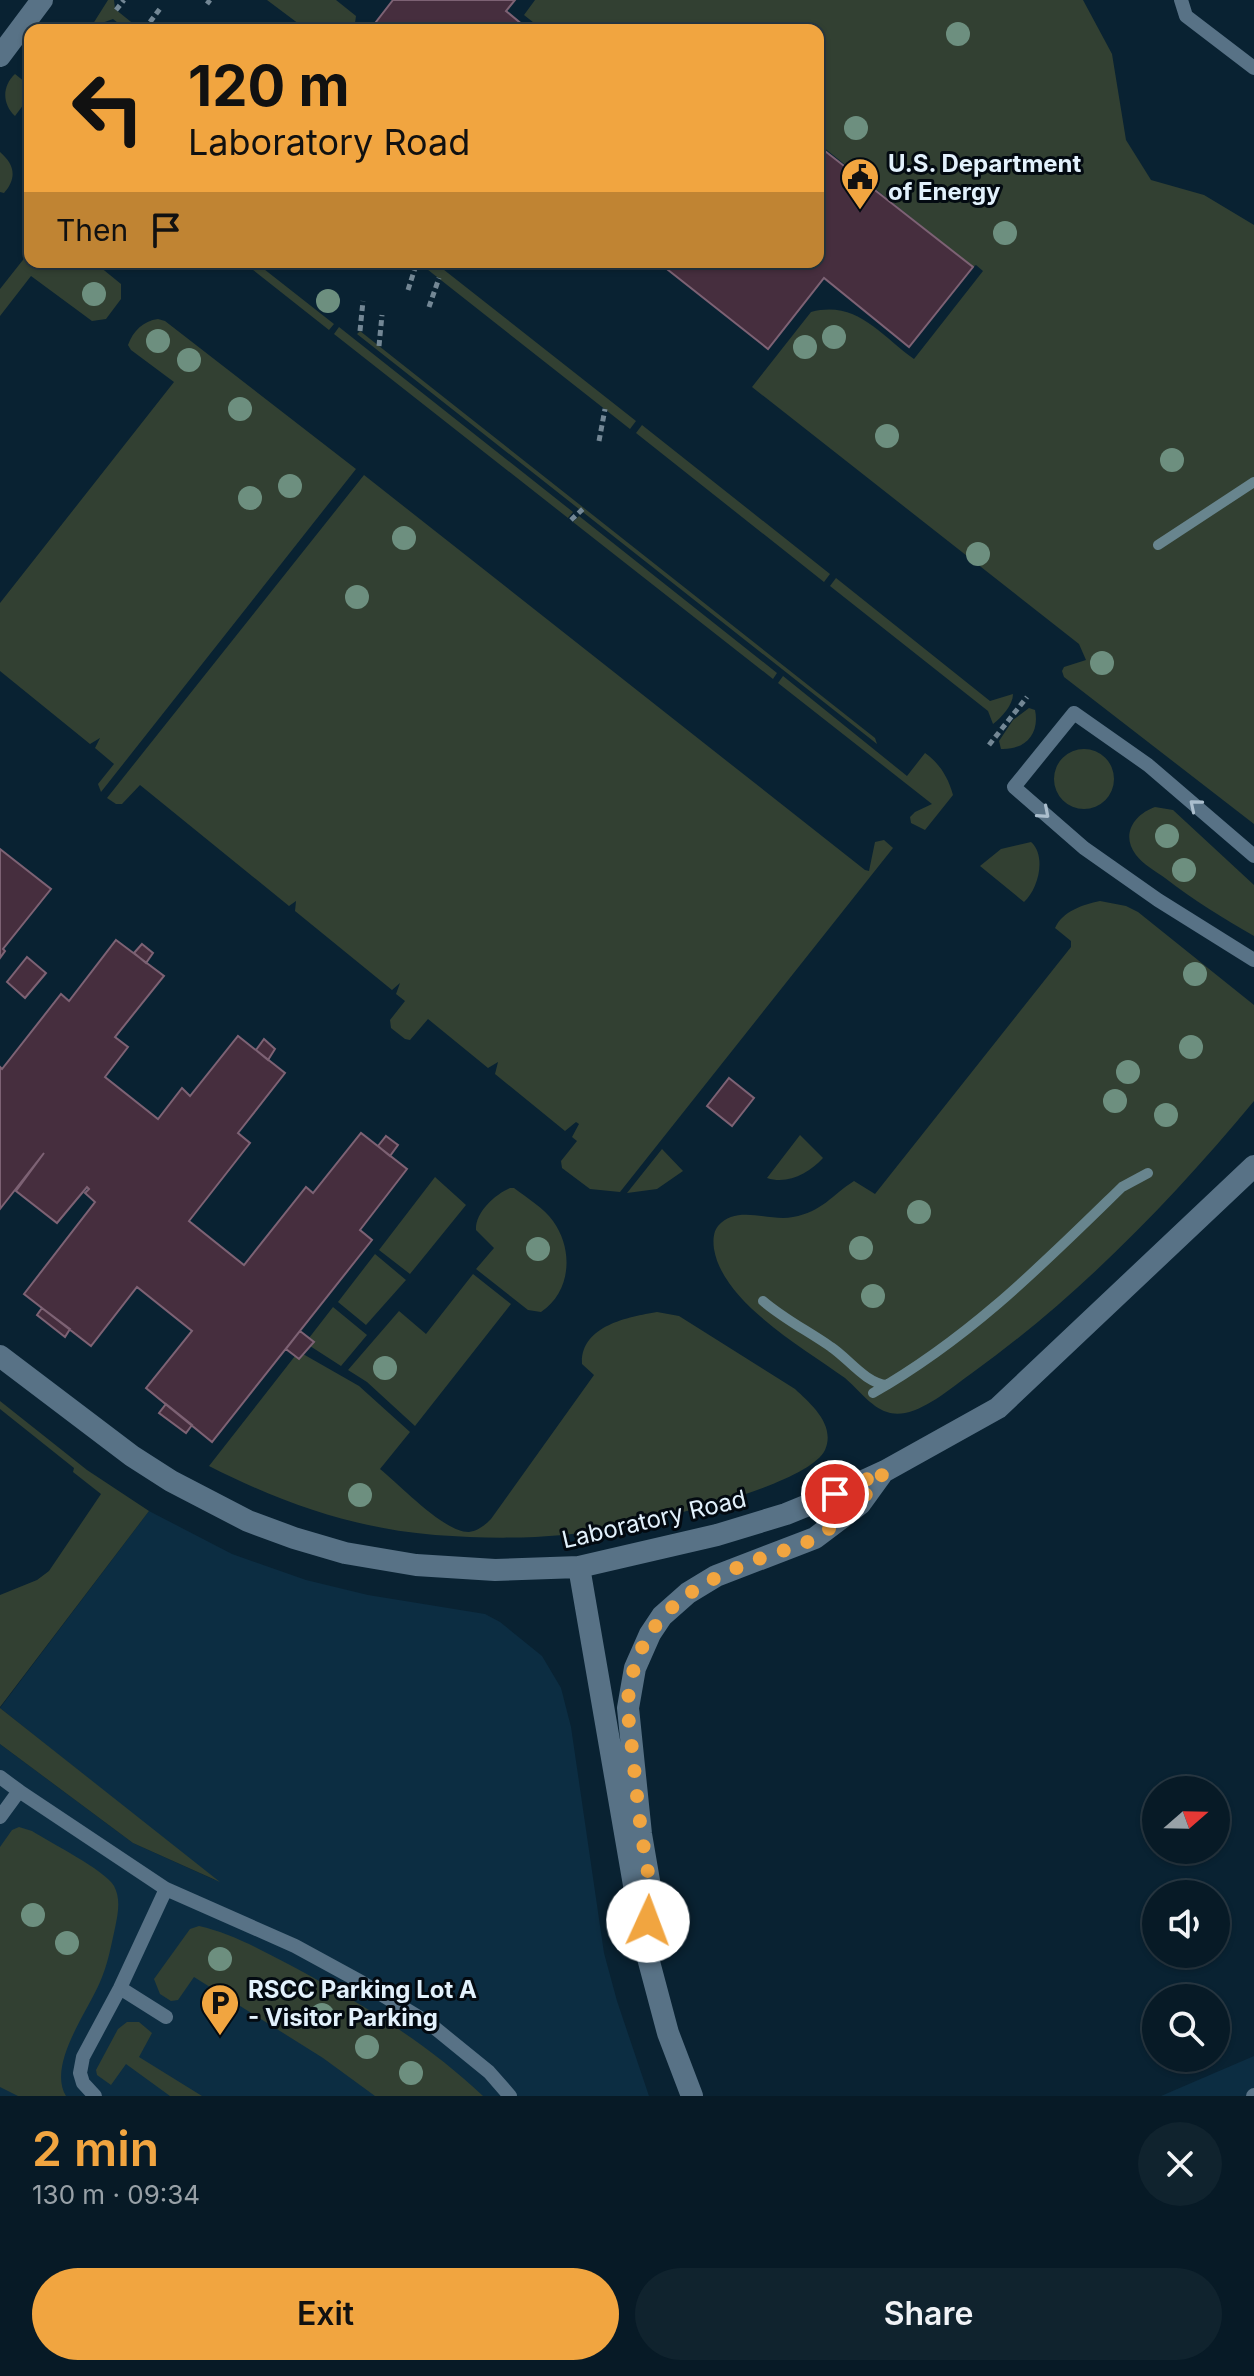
<!DOCTYPE html>
<meta charset="utf-8">
<style>
:root{--surface:#071a26;--page:#10232e;--text:#f1f3f6;--muted:#98a1a7;--line:#283843;--accent:#f1a540}
body{margin:0;font-family:Inter,sans-serif;background:var(--page);color:var(--text);height:100vh;display:flex;flex-direction:column;font-size:30px;white-space:nowrap}
*{box-sizing:border-box;margin:0}
p{font-size:26px;color:var(--muted)}
.icon{flex:none;width:44px;height:44px;fill:none;stroke:currentColor;stroke-width:2;stroke-linecap:round;stroke-linejoin:round}
.map{position:relative;height:2096px;overflow:hidden}
.sheet{display:flex;flex-direction:column;background:var(--surface);flex:1}
.sheet>*{flex:none}
.top-card{position:absolute;left:24px;top:24px;width:800px;height:244px;border-radius:16px;box-shadow:0 2px 6px #0004,0 0 0 2px var(--line);background:#f1a540;color:#111;overflow:hidden}
.needle{width:52px;rotate:70deg}
.buttons{position:absolute;left:1142px;top:1776px;display:grid;gap:16px}
.buttons a{display:grid;place-items:center;width:88px;height:88px;border-radius:50%;background:var(--surface);box-shadow:0 2px 6px #0004,0 0 0 2px var(--line);font-size:40px}
.pin{position:absolute;display:grid;place-items:center;width:68px;height:68px;color:#fff;margin:-34px;border:4px solid #fff;border-radius:50%;box-shadow:0 2px 8px #0007}
.me{position:absolute;width:88px;margin:-44px;rotate:2deg;stroke-linejoin:round;filter:drop-shadow(0 0 6px #0008)}
.turn{display:flex;align-items:center;gap:28px;height:168px;padding:0 32px;font-size:36px}
.turn .icon{width:104px;height:104px;stroke-width:2.5}
.turn b{display:block;font-size:56px;line-height:68px}
.then{display:flex;align-items:center;height:76px;padding:0 32px;background:#0003;gap:16px;font-size:30px}
.round{display:grid;place-items:center;flex:none;width:84px;height:84px;border-radius:42px;background:var(--page)}
.summary{display:flex;align-items:center;justify-content:space-between;height:136px;padding:0 32px}
h1{font-size:48px;font-weight:600;line-height:60px;color:var(--accent)}
.primary-button{display:flex;gap:16px;margin-top:auto;padding:16px 32px}
.primary-button a{flex:1;height:92px;border-radius:48px;background:var(--accent);color:#111;font-size:32px;font-weight:600;line-height:92px;text-align:center}
.primary-button a+a{background:var(--page);color:var(--text)}
.map>svg:first-child{display:block}
.built{fill:#0c2d42}
.green{fill:#324032}
.lines{fill:none;stroke-linecap:round;stroke-linejoin:round}
.stream{stroke:#68858e;stroke-width:10}
.building{fill:#462e3e;stroke:#7d6274;stroke-width:2}
.path{stroke:#738795;stroke-width:5;stroke-dasharray:6 4;stroke-linecap:butt}
.service{stroke:#587286;stroke-width:14}
.minor{stroke:#587286;stroke-width:22}
.tertiary{stroke:#587286;stroke-width:22}
.tree{fill:#6d8f7f}
.oneway{stroke:#abbecd}
.route{stroke:#f1a540;stroke-width:14;stroke-dasharray:0 25.2}
.labels{text-anchor:middle;dominant-baseline:central;stroke-width:6;stroke-linejoin:round;paint-order:stroke}
.poi-label{font-size:24px;font-weight:bold;fill:#e2f1fc;stroke:#030a11;text-anchor:start}
.street-label{font-size:24px;fill:#e2f1fc;stroke:#030a11}
</style>
<div class="map">
<svg width="1254" height="2096" viewBox="0 0 1254 2096">
<rect width="100%" height="100%" fill="#092232"/>
<path class="built" d="M149,1511l83,43 74,26 62,15 117,19 15,8 42,34 19,32 10,39 33,226 13,48 32,95h-649v-352l133,99 82,37 -215,-172z
M1254,2056v40h-93z"/>
<path class="green" d="M108,0h6l1,9 26,21h-14l-14,-11 -22,8z
M267,0h69l20,16 -2,14h-47z
M535,0h548l29,54 14,86 25,40 53,15 50,30v599l-190,-147 -2,-6 2,-4 22,-7 -7,-16 -327,-257 59,-75c46,-12 69,23 103,47l69,-88 -7,-6 -3,2 -155,-124v-113h-275l-19,-15z
M15,74l15,12v10l-15,20c-13,-12 -13,-30 0,-42z
M0,152c15,13 17,26 4,41l-4,-1z
M30,251v11h64l27,22v15l-15,20 -14,2 -61,-45 -31,40v-27z
M243,262h12l79,62 -5,6z
M418,262h16l202,159 -6,8z
M158,319l7,2 191,148 -255,323 -3,-8 16,-20 -19,-16 5,-10 -10,6 -90,-73v-68l174,-221 -43,-32 -3,-5c5,-14 15,-24 30,-26z
M339,327l234,185 -5,6 -234,-184z
M360,331l515,407 2,6 -520,-410z
M642,425l188,149 -6,8 -188,-149z
M364,475l501,395 4,1 6,-29 9,-2 9,8 -273,344 -30,-3 -28,-21 -1,-7 16,-20 -5,-4 7,-13 -3,-2 -11,9 -70,-57 3,-12 -10,6 -60,-49 -18,21 -5,-1 -14,-11 -1,-8 15,-19 -9,-7 4,-11 -8,7 -97,-79 1,-10 -7,5 -149,-121 -18,19h-6l-9,-6z
M579,516l198,157 -4,6 -200,-157z
M836,578l154,123 23,-7c0,11 -11,23 -20,30l-5,-13 -158,-125z
M783,676l124,100 18,-23c15,11 23,24 28,42l-28,35 -14,-7 -1,-6 5,-5 17,-8 -154,-121z
M1029,708l6,2c5,24 -10,40 -34,39l-2,-8 14,-21z
M1054 779a30 30 0 1 1 60 0a30 30 0 1 1-60 0Z
M1155,807l18,3 81,75v51c-31,-18 -61,-36 -89,-58 -10,-7 -22,-14 -29,-23 -16,-21 -1,-41 19,-48z
M1031,842c16,14 7,48 -7,60l-44,-36 21,-17z
M1100,901l26,5 12,6 116,93v96c-84,101 -175,195 -282,272 -20,14 -43,35 -67,40 -6,1 -13,1 -18,-1 -16,-5 -29,-23 -42,-34 -41,-30 -122,-75 -131,-129 -1,-7 -1,-17 4,-23 19,-22 51,-4 75,-9 29,-5 39,-22 61,-36l21,13 196,-247v-6l-16,-13c8,-17 27,-23 45,-27z
M800,1135l23,23c-14,15 -35,27 -56,20z
M662,1149l21,22 -26,18 -30,4z
M435,1177l31,28 -56,69 -31,-24z
M510,1188h4c13,10 30,20 39,33 21,29 18,71 -12,91l-13,-2 -52,-41 18,-21 -18,-18c-1,-17 18,-35 34,-42z
M375,1254l31,26 -40,45 -28,-23z
M473,1274l38,30 -96,122 -48,-44 -19,-12 51,-59 27,23z
M333,1307l34,28 -26,31 -31,-20 3,-4 -4,-4z
M657,1312l22,4 116,73c16,15 41,36 30,61 -20,41 -215,81 -262,85 -43,4 -86,3 -128,0 -83,-7 -153,-32 -226,-69l86,-110 4,3 4,-5 56,32 51,46 -30,37c20,16 65,64 89,63 9,-1 16,-7 22,-13l103,-144 -12,-11c-2,-38 46,-47 75,-52z
M0,1401l87,69 62,41 -149,196v-112l37,-15 12,-9 52,-77 -28,-22 1,-4 -74,-59z
M0,1708l220,174 -87,-39 -133,-99z
M19,1827l13,4c17,11 73,39 82,55 7,13 4,28 1,42 -4,18 -7,36 -15,54 -12,29 -53,83 -34,114h-48l-18,-9v-240l12,-17z
M199,1926c32,7 62,24 91,39 69,37 136,77 193,131h-108l-52,-38 -129,-81 -16,23 -7,1 -11,-7 -6,-15 36,-50z
M127,2022h12l13,11 -13,24 63,39h-32l-44,-32 -15,21 -14,-10 -1,-5 22,-41z"/>
<g class="lines">
<path class="stream" d="M1158,545l96,-63
M763,1301c21,18 45,30 68,46 17,11 34,36 56,38
M873,1393c98,-56 170,-129 249,-206l26,-14"/>
</g>
<path class="building" d="M393,0h122l-9,11 23,19h-150l3,-4 -6,-4z
M825,151l148,116 -64,80 -85,-69 -56,71 -110,-87h160v-102z
M0,849l51,40 -48,60 2,2 -5,7z
M116,940l48,36 -49,61 13,10 -23,30 53,42 24,-31 8,8 48,-60 47,37 -47,60 12,10 -61,78 55,44 62,-78 7,6 48,-60 46,36 -47,61 12,10 -160,202 -66,-54 46,-57 -55,-44 -46,59 -67,-52 71,-92 -10,-9 4,-4 -2,-2 -30,36 -41,-32 28,-38 -44,56v-142l2,2 59,-75 8,7z
M142,944l11,9 -7,10 -12,-10z
M27,957l19,16 -21,25 -18,-16z
M264,1039l11,10 -7,11 -12,-10z
M729,1078l25,20 -22,28 -25,-20z
M386,1136l12,9 -8,11 -12,-10z
M42,1308l28,21 -5,8 -28,-22z
M300,1331l14,11 -15,17 -13,-10z
M166,1404l26,21 -6,8 -27,-20z"/>
<g class="lines">
<path class="path" d="M207,4l3,-4
M116,10l8,-10
M144,30l18,-24
M188,30l1,-2
M408,290l9,-28
M429,307l10,-29
M360,331l3,-30
M379,346l3,-31
M599,441l6,-32
M571,520l13,-12
M989,745l38,-48"/>
<path class="service" d="M1181,0l5,16 68,52
M1254,856l-106,-91 -74,-52 -60,74 70,61 74,52 96,60
M0,1777l19,14 -19,26
M19,1791l147,98 129,57 66,36 69,42 59,48 21,24
M120,1988l46,29
M95,2096l-12,-13 -3,-10 3,-16 37,-69 46,-99
M1253,2096l1,-1"/>
<path class="minor" d="M0,56l42,-56"/>
<path class="tertiary" d="M0,1356l132,100 39,25 77,40 46,17 51,15 71,12 79,5 84,-3 138,-32 69,-21 49,-20 50,-23 113,-63 256,-242
M579,1567l65,376 24,90 24,63
M644,1943l8,-45 -11,-64 -13,-126 7,-40 15,-34 12,-18 26,-23 28,-17 99,-38 45,-34 21,-29"/>
</g>
<g class="tree">
<circle cx="958" cy="34" r="12"/>
<circle cx="856" cy="128" r="12"/>
<circle cx="1005" cy="233" r="12"/>
<circle cx="94" cy="294" r="12"/>
<circle cx="328" cy="301" r="12"/>
<circle cx="834" cy="337" r="12"/>
<circle cx="158" cy="341" r="12"/>
<circle cx="805" cy="347" r="12"/>
<circle cx="189" cy="360" r="12"/>
<circle cx="240" cy="409" r="12"/>
<circle cx="887" cy="436" r="12"/>
<circle cx="1172" cy="460" r="12"/>
<circle cx="290" cy="486" r="12"/>
<circle cx="250" cy="498" r="12"/>
<circle cx="404" cy="538" r="12"/>
<circle cx="978" cy="554" r="12"/>
<circle cx="357" cy="597" r="12"/>
<circle cx="1102" cy="663" r="12"/>
<circle cx="1167" cy="836" r="12"/>
<circle cx="1184" cy="870" r="12"/>
<circle cx="1195" cy="974" r="12"/>
<circle cx="1191" cy="1047" r="12"/>
<circle cx="1128" cy="1072" r="12"/>
<circle cx="1115" cy="1101" r="12"/>
<circle cx="1166" cy="1115" r="12"/>
<circle cx="919" cy="1212" r="12"/>
<circle cx="861" cy="1248" r="12"/>
<circle cx="538" cy="1249" r="12"/>
<circle cx="873" cy="1296" r="12"/>
<circle cx="385" cy="1368" r="12"/>
<circle cx="360" cy="1495" r="12"/>
<circle cx="33" cy="1915" r="12"/>
<circle cx="67" cy="1943" r="12"/>
<circle cx="220" cy="1959" r="12"/>
<circle cx="322" cy="2015" r="12"/>
<circle cx="367" cy="2047" r="12"/>
<circle cx="411" cy="2073" r="12"/>
</g>
<defs><path id="oneway-chevron" d="M-2-3.5L2.5 0L-2 3.5" fill="none" stroke-width="1.6" stroke-linecap="round" stroke-linejoin="round" transform="scale(2)"/></defs>
<g class="oneway">
<use href="#oneway-chevron" transform="translate(1195 805) rotate(-140)"/>
<use href="#oneway-chevron" transform="translate(1044 813) rotate(41)"/>
</g>
<g class="lines">
<path class="route" d="M648,1921c6,-31 -2,-55 -6,-85 -4,-26 -6,-52 -9,-78 -2,-22 -7,-45 -4,-67 12,-78 68,-109 135,-134 17,-6 35,-10 51,-19 29,-17 50,-41 70,-67l-50,23"/>
</g>
<defs>
<g id="civic-pin" transform="scale(2)"><path d="M0 17L-7.5 6A9.5 9.5 0 1 1 7.5 6Z" fill="#f1a540" stroke="#030a11"/><path d="M-.6-6.5H3V-4.5H.6V-3L4-1V1h2V6H-6V1h2V-1L-.6-3ZM-1.2 2.5V6h2.4V2.5Z" fill="#111"/></g>
<g id="parking-pin" transform="scale(2)"><path d="M0 17L-7.5 6A9.5 9.5 0 1 1 7.5 6Z" fill="#f1a540" stroke="#030a11"/><path d="M-3.5-5.5H1a3.5 3.5 0 0 1 0 7H-1V5.5H-3.5ZM-1-3.4V-.6H.8a1.4 1.4 0 0 0 0-2.8Z" fill="#111"/></g>
</defs>
<g fill-rule="evenodd">
<use href="#civic-pin" x="860" y="177"/>
<use href="#parking-pin" x="220" y="2003"/>
</g>
<g class="labels">
<g class="poi-label">
<text x="888" y="163">U.S. Department<tspan x="888" dy="28">of Energy</tspan></text>
<text x="248" y="1989">RSCC Parking Lot A<tspan x="248" dy="28">- Visitor Parking</tspan></text>
</g>
<g class="street-label">
<text transform="translate(654 1519) rotate(-13)">Laboratory Road</text>
</g>
</g>
</svg>
<div class="buttons">
<a><svg class="needle" viewBox="-14 -14 28 28"><path d="M0-13l5 13h-10z" fill="#e53935"/><path d="M0 13l5-13h-10z" fill="#98a1a7"/></svg></a>
<a><svg class="icon" aria-label="sound" viewBox="0 0 24 24"><path d="M4 9h4l5-4v14l-5-4H4zM17 9q2 3 0 6"/></svg></a>
<a><svg class="icon" aria-label="search" viewBox="0 0 24 24"><circle cx="10" cy="10" r="6"/><path d="M15 15l6 6"/></svg></a>
</div>
<div class="pin" style="left:835px;top:1494px;background:#d93025"><svg class="icon" aria-label="arrive" viewBox="0 0 24 24"><path d="M6 21V4h12l-3 4 3 4H6"/></svg></div>
<svg class="me" style="left:648px;top:1921px" viewBox="-20 -20 40 40"><circle r="19" fill="#fff"/><path d="M0-13L10 11 0 6-10 11z" fill="#f1a540"/></svg>
<div class="top-card">
<div class="turn"><svg class="icon" aria-label="left" viewBox="0 0 24 24"><path d="M17 20v-9H6M10 6l-5 5 5 5"/></svg><div><b>120 m</b>Laboratory Road</div></div>
<div class="then">Then<svg class="icon" aria-label="arrive" viewBox="0 0 24 24"><path d="M6 21V4h12l-3 4 3 4H6"/></svg></div>
</div>
</div>
<section class="sheet">
<div class="summary"><div><h1>2 min</h1><p>130 m · 09:34</p></div><a class="round"><svg class="icon" aria-label="close" viewBox="0 0 24 24"><path d="M6 6l12 12M18 6L6 18"/></svg></a></div>
<div class="primary-button"><a>Exit</a><a>Share</a></div>
</section>
